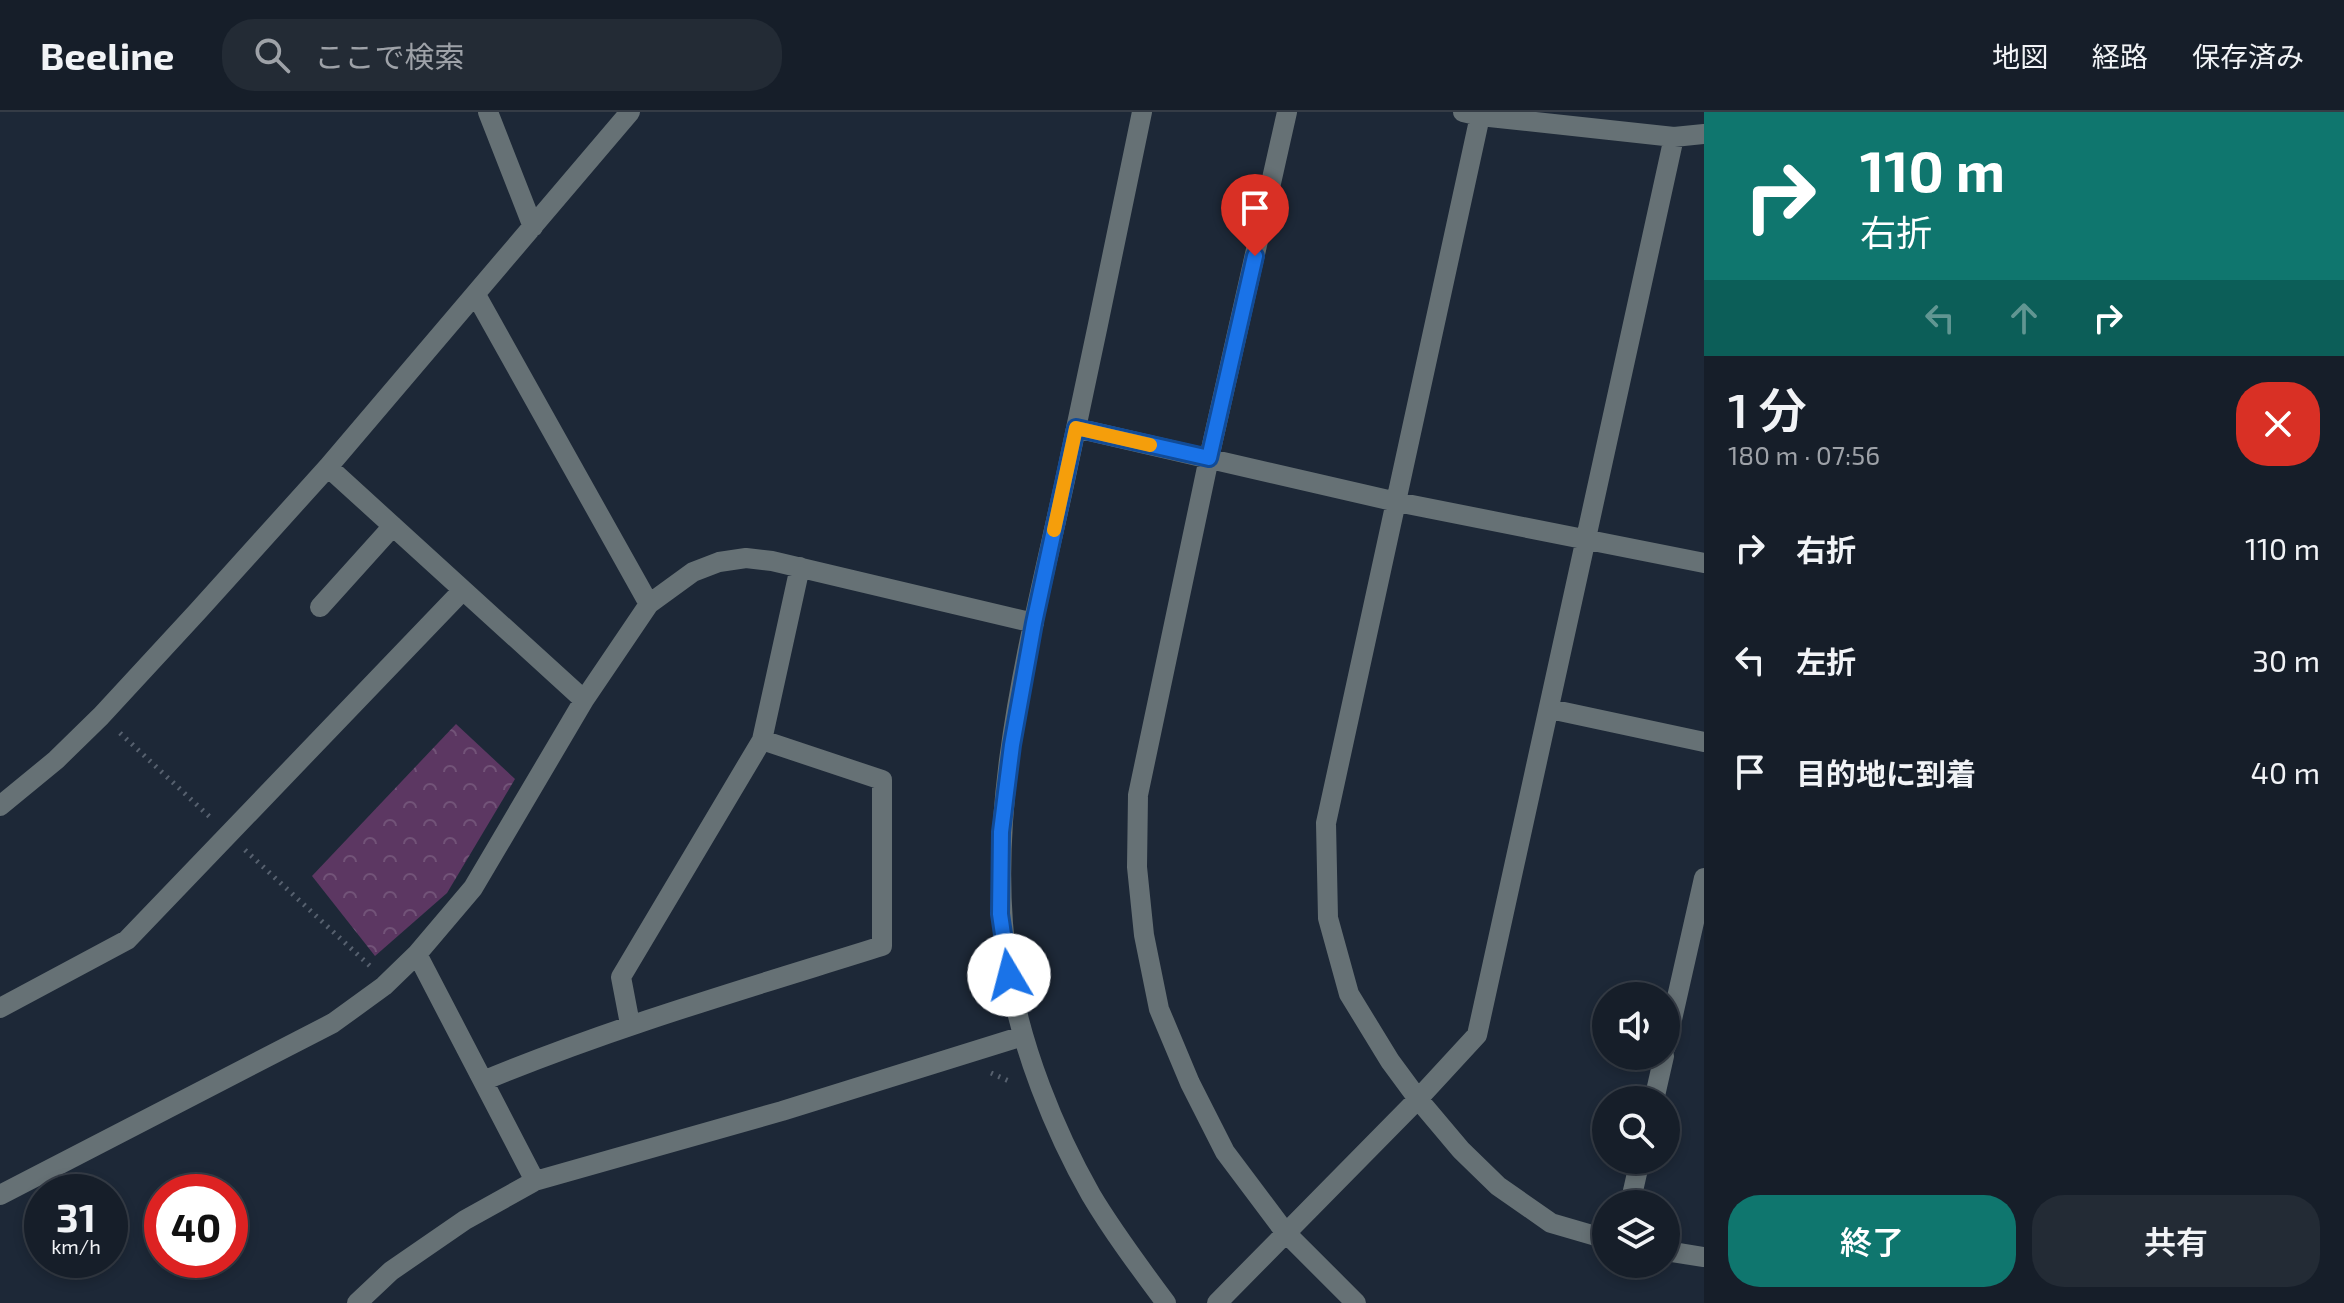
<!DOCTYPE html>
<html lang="ja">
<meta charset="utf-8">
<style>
:root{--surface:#161e29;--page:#232b35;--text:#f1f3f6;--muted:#9ea2a8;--line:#353c46;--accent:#0f766e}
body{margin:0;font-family:"Exo 2","Noto Sans JP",sans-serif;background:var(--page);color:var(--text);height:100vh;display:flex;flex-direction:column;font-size:30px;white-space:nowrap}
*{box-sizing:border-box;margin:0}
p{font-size:26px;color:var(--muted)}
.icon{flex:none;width:44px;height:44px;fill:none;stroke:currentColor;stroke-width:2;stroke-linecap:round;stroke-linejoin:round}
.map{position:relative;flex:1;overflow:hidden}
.sheet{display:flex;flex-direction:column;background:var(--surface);width:640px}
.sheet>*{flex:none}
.banner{background:#0f766e;color:#fff;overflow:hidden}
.tools{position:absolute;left:1592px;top:870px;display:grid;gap:16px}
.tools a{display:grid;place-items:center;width:88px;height:88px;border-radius:50%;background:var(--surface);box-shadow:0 4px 12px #0003,0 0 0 2px var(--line);font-size:40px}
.speed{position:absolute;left:24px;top:1062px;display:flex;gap:16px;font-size:40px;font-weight:700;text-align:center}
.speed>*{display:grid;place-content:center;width:104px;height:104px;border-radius:50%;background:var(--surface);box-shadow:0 4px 12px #0003,0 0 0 2px var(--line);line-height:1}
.speed small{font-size:20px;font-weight:400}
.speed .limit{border:12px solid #d22;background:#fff;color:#111}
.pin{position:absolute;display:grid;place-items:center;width:68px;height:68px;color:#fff;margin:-82px -34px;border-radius:50% 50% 50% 0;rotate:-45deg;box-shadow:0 0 8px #0007}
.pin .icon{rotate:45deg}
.me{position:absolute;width:88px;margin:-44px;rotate:352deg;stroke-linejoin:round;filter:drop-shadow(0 0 6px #0008)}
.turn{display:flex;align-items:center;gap:28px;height:168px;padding:0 24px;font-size:36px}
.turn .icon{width:104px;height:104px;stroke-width:2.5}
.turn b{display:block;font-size:56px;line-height:68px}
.lanes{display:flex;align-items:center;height:76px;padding:0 24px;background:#0003;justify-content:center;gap:40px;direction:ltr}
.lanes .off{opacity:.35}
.round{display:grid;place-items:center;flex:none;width:84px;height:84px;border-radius:32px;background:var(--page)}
.head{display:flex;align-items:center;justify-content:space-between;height:136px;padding:0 24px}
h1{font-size:48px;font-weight:600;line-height:60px}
.primary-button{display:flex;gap:16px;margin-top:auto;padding:16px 24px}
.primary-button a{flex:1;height:92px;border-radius:32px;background:var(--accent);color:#fff;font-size:32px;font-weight:600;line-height:92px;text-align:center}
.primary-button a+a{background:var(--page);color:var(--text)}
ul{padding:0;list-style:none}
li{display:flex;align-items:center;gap:24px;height:112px;padding:0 24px}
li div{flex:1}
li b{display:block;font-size:30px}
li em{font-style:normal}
header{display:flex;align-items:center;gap:48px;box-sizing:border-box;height:112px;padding:0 40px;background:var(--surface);border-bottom:2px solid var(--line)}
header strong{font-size:38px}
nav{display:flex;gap:44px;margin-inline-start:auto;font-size:28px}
.search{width:560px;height:72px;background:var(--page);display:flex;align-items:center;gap:20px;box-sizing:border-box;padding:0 28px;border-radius:32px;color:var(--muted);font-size:30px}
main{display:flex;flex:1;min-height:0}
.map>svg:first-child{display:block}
.park{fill:url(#park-crowns)}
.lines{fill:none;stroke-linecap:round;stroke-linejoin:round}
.path{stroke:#57616f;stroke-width:5;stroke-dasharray:2 6;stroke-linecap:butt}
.minor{stroke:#667175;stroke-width:20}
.route-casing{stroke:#114b97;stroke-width:20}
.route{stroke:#1a73e8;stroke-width:14}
.slow{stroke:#f59e0b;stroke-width:14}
</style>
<header>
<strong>Beeline</strong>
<div class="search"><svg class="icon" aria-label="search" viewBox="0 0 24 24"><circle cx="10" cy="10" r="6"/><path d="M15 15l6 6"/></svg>ここで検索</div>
<nav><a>地図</a><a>経路</a><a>保存済み</a></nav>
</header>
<main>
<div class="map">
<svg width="1704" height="1191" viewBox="0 0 1704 1191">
<defs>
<pattern id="park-crowns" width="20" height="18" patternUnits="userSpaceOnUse" patternTransform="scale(2)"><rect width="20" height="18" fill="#5c3762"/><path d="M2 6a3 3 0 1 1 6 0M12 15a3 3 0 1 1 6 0" fill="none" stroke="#725378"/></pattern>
</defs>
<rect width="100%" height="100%" fill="#1d2837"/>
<path class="park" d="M456,612l59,55 -68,114 -72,63 -63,-80z"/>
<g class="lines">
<path class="path" d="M120,621l92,86
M245,738l125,116
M991,961l20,9"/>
<path class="minor" d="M488,0l45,115
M1142,0c-26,124 -51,249 -78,373 -34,155 -82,330 -55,488 12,74 45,157 82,222 22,37 49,73 75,108
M1287,0l-78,346 -71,337 -1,72 7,68 15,74 31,74 35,69 60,80 71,71
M1463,0l17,4 194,21 30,-3
M1480,4l-154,707 2,95 21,76 41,67 28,38 43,51 37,36 53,37 55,16
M476,183l173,309
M1076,316l321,74 307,61
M328,355l256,233
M320,495l73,-81
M1550,597l154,33
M0,694l56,-46 45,-44 97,-105 130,-144 302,-355
M417,842l118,227
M0,896l127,-68 336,-350
M630,912l-9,-47 141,-237
M1666,934l38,-168
M483,969c130,-54 265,-93 399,-135v-166l-120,-40 38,-173
M1654,988l10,-44
M0,1083l333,-172 51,-37 33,-32 56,-66 111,-188 65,-96 44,-32 26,-10 27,-4 26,3 262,62
M1630,1092l10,-44
M1666,1139l38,6
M357,1191l34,-32 74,-51 70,-39 247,-70 241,-75
M1217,1191l201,-204 59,-64 197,-898"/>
</g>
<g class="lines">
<g class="route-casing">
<path id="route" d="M1009,863l-9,-61 1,-82 11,-87 22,-122 42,-195 133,30 46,-202"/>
</g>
<use href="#route" class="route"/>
<path class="slow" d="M1054,418l22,-102 74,17"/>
</g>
</svg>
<div class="tools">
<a><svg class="icon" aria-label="sound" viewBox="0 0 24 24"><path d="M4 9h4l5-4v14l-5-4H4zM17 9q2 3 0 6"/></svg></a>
<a><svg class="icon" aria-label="search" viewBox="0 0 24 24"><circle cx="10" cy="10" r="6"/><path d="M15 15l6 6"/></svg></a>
<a><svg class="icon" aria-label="layers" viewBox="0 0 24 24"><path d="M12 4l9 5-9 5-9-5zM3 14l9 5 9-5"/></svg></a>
</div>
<div class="speed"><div>31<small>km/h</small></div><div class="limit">40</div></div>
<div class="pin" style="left:1255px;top:144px;background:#d93025"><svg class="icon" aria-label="arrive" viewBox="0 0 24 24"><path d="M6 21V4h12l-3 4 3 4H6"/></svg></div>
<svg class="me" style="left:1009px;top:863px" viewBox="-20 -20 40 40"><circle r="19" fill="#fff"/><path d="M0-13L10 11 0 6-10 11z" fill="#1a73e8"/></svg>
</div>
<section class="sheet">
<div class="banner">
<div class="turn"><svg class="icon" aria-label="right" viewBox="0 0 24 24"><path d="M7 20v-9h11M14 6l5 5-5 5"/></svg><div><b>110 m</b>右折</div></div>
<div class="lanes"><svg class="icon off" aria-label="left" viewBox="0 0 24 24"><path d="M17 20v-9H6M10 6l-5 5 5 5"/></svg><svg class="icon off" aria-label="ahead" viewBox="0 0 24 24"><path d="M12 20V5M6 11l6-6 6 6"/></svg><svg class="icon" aria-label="right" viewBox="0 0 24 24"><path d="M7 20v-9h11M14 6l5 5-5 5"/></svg></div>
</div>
<div class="head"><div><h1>1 分</h1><p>180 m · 07:56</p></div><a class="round" style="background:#d93025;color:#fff"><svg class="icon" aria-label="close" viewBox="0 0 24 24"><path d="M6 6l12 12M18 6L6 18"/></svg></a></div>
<ul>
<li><svg class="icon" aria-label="right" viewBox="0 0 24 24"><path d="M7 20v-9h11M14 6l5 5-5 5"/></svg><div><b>右折</b></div><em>110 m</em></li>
<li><svg class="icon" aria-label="left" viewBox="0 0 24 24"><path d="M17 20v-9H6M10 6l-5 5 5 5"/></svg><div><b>左折</b></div><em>30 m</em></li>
<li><svg class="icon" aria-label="arrive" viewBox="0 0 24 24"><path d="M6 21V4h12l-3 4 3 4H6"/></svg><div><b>目的地に到着</b></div><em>40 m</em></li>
</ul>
<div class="primary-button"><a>終了</a><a>共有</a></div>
</section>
</main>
